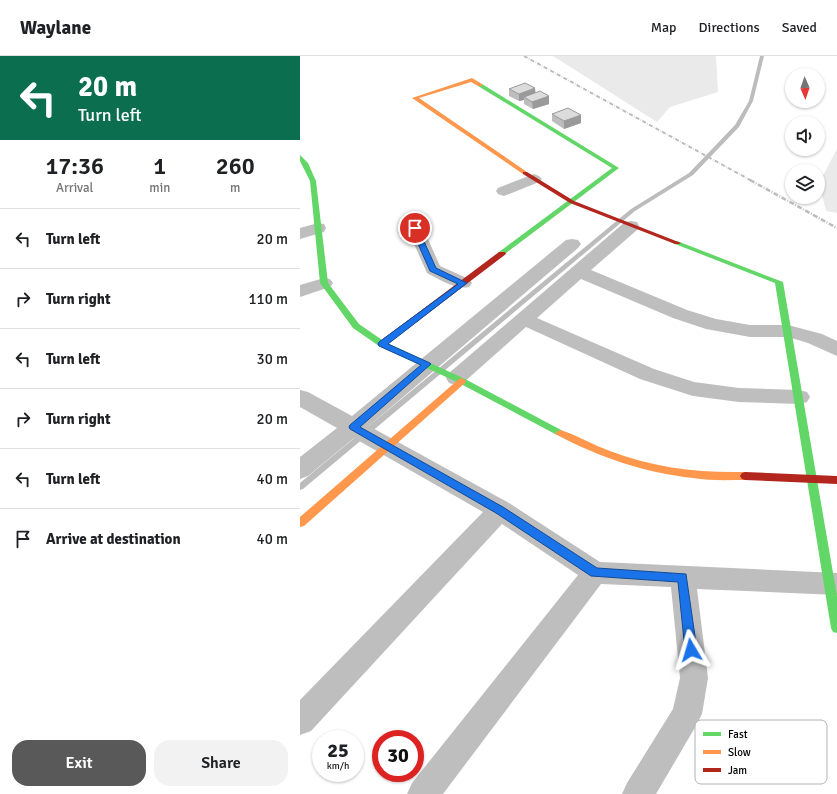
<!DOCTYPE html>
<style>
:root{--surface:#fff;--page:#f2f2f2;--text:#202124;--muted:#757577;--line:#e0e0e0;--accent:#595959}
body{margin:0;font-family:Signika,sans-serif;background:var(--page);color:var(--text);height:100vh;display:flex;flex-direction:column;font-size:15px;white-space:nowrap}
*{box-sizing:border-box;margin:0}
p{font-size:13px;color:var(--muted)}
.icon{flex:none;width:22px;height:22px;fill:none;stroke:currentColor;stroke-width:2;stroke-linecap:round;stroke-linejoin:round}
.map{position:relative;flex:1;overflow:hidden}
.details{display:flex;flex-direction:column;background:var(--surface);width:300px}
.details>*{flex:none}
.guide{background:#0b6e4f;color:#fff;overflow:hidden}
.needle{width:26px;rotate:178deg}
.tools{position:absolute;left:485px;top:12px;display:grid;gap:8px}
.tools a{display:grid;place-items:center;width:40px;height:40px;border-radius:50%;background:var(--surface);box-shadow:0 1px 3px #0004;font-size:20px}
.speed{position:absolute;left:12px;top:674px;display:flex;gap:8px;font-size:20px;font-weight:700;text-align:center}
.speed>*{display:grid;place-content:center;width:52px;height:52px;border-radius:50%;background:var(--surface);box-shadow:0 1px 3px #0004;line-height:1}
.speed small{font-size:10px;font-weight:400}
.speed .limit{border:6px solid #d22;background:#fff;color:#111}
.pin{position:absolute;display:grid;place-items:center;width:34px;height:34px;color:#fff;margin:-17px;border:2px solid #fff;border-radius:50%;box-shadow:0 1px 4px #0007}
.me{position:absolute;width:44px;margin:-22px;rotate:353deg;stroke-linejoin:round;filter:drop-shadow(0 0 3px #0008)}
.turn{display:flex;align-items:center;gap:14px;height:84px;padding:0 12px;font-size:18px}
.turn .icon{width:52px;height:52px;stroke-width:2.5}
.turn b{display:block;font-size:28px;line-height:34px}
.eta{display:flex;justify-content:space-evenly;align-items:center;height:68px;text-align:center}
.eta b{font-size:24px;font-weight:600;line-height:28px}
.primary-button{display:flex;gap:8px;margin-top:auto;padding:8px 12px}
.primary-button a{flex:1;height:46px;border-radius:16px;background:var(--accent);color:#fff;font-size:16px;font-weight:600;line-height:46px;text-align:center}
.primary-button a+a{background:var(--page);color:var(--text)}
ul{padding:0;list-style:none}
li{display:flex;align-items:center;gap:12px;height:60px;padding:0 12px;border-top:1px solid var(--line)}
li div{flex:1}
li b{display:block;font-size:15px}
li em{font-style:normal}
header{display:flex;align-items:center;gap:24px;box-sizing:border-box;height:56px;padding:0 20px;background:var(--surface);border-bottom:1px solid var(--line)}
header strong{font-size:19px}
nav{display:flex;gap:22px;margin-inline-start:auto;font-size:14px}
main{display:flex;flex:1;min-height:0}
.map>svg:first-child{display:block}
.green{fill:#eaeaea}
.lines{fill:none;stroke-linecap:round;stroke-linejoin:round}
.stream{fill:#bcbcbc;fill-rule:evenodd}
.street{fill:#bebebe;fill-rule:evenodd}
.fast{fill:#63d668;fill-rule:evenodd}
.slow{fill:#ff974d;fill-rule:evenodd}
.jam{fill:#b3261e;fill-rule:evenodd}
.rail-far1{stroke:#bdbdbd;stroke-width:2;stroke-dasharray:4 1.5 0.5 1.5;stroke-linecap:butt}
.rail{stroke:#bdbdbd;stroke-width:2.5;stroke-dasharray:5 1.5 1 1.5;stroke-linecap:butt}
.wall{fill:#bdbdbd}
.shaded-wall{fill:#9a9a9a}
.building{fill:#dcdcdc;stroke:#9a9a9a}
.route{fill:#1a73e8;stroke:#114b97}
.key{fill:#fff;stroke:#b2b2b2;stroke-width:1}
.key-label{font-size:11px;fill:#000}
</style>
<header>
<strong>Waylane</strong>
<nav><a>Map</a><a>Directions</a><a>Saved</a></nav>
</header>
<main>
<section class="details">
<div class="guide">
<div class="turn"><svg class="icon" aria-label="left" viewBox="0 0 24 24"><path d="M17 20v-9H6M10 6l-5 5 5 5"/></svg><div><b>20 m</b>Turn left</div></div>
</div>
<div class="eta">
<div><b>17:36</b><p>Arrival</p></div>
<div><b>1</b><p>min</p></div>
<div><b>260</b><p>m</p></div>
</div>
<ul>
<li><svg class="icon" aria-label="left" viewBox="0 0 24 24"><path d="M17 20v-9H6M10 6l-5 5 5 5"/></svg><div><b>Turn left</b></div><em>20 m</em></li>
<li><svg class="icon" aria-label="right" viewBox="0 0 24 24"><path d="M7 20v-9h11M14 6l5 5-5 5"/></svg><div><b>Turn right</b></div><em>110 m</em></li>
<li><svg class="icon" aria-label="left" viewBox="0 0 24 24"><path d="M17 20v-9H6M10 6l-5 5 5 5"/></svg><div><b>Turn left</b></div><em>30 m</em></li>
<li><svg class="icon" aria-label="right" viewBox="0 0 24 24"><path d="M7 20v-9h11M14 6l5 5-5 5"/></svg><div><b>Turn right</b></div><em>20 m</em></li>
<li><svg class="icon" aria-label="left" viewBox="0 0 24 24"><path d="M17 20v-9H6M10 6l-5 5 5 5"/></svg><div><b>Turn left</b></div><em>40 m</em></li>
<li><svg class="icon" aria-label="arrive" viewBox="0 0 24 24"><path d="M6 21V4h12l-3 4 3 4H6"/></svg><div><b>Arrive at destination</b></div><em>40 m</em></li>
</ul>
<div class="primary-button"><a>Exit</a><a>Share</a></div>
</section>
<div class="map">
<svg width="537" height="738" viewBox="0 0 537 738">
<rect width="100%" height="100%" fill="#fff"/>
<path class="green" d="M253,0h163l2,36 -48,15 -13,15z
M537,93v64l-11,-2 -7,-28z"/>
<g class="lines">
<path class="stream" d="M460,0h4l-11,45 -14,26 -46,48 -58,36 -332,278 -3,1v-7l331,-274 58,-36 46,-48 14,-24z"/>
<path class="street" d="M234,118l5,2 3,3 -3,3 -35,14 -6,-2 -2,-3 2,-3z
M116,162l6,1 2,4 -1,5 17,38 29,13 3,4 -3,4c-14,3 -30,-8 -42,-14l-20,-45 3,-9z
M331,165l6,1 2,4 -2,4 -46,40 96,40 29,9 34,6h38l34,9 15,7v15l-29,-13 -20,-6h-38l-44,-8 -33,-11 -92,-39 -44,39 117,51 40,13 45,6 60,2 8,2 3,5 -3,5 -8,2 -60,-2 -46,-6 -53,-17 -114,-52 -63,56 -7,2 -7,-2 -3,-5 3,-5 176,-151z
M18,167l6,1 2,4 -2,4 -24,7v-11z
M272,183l6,1 3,4 -3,4 -209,178 140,77 91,59 237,11v22l-140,-6 11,89 -6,36 -5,10 -41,70h-34l5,-11 46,-74 7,-31 -9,-91 -70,-3 -158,210h-36l5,-11 166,-208 -76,-51 -191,207 -11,4v-35l183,-188 -129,-74 -46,38 -8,3v-22l37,-29 -37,-21v-17l8,2 44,24 214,-176z
M24,222l6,1 3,4 -3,4 -30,10v-12z"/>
<path class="fast" d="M178,28h4l137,84 -117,88 -4,-2 1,-2 113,-84 -134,-82z
M0,99l8,8 8,18 12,102 31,41 26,18 80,37 98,52 2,2 -2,2h-6l-98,-52 -80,-37 -26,-18 -33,-45 -10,-102 -10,-20z
M377,185l106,41 54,314v37l-4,-1 -2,-4 -56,-345 -100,-39 -2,-1z"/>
<path class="slow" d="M172,22l10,6v2h-4l-7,-4 -52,16 108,74v2h-4l-111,-76z
M162,322l4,3 -1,2 -161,143 -4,1v-10l159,-138z
M260,374c17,5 33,15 50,21 46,17 87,22 135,21l3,1 2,3 -2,3 -3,1c-17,0 -35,1 -52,-2 -48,-5 -94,-21 -136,-43l-2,-2z"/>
<path class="jam" d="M223,116h4l47,29 107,42 -2,1h-4l-105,-41 -47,-29z
M199,196h6l1,2 -121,92h-6l-1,-2 1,-2z
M445,416l92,4v8l-92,-4 -3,-1 -2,-3 2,-3z"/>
<path class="rail-far1" d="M224,0l228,125"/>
<path class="rail" d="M450,124l87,48"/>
</g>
<path class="wall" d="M209,33l27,4 13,11 -16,5 -9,-5v-4l-5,1 -10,-5z
M252,58l29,9 -17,6 -12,-8z"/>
<path class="shaded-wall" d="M235,32l1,8 -12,1v3l-5,1v-7z
M249,40v8l-16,5 -1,-7z
M281,59v8l-17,6v-8z"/>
<path class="building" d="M225,27l10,5 -16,6 -10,-5z
M240,35l9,5 -17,6 -8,-5z
M268,52l13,7 -17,6 -12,-7z"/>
<path class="route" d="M115,170l3,2 18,40 31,15 -79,61 42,19 1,1 -71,63 143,80 94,61 89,6 11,76 -2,3 -4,2 -4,-2 -2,-3 -7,-68 -87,-6 -95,-63 -146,-84 -1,-2 1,-2 71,-60 -42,-19 -1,-2 1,-2 79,-58 -28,-13 -19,-43z"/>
<rect x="395" y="664" width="132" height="64" rx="6" class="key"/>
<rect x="403" y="676" width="18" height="4" fill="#63d668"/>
<rect x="403" y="694" width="18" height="4" fill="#ff974d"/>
<rect x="403" y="712" width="18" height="4" fill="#b3261e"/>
<g class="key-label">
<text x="428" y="682">Fast</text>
<text x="428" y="700">Slow</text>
<text x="428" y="718">Jam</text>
</g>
</svg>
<div class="tools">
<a><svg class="needle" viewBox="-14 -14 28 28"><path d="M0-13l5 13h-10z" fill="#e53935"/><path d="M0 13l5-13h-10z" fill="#757577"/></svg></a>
<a><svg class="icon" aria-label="sound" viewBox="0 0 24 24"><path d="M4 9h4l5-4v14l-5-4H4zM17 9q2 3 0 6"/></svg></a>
<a><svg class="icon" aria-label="layers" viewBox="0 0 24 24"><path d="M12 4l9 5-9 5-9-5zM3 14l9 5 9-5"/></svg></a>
</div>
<div class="speed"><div>25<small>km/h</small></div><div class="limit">30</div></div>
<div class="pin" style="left:115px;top:172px;background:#d93025"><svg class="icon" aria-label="arrive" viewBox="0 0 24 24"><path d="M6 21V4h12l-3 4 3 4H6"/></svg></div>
<svg class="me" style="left:391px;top:594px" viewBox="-20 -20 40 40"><path d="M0-17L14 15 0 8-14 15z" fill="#1a73e8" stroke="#fff" stroke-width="4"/></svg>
</div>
</main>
